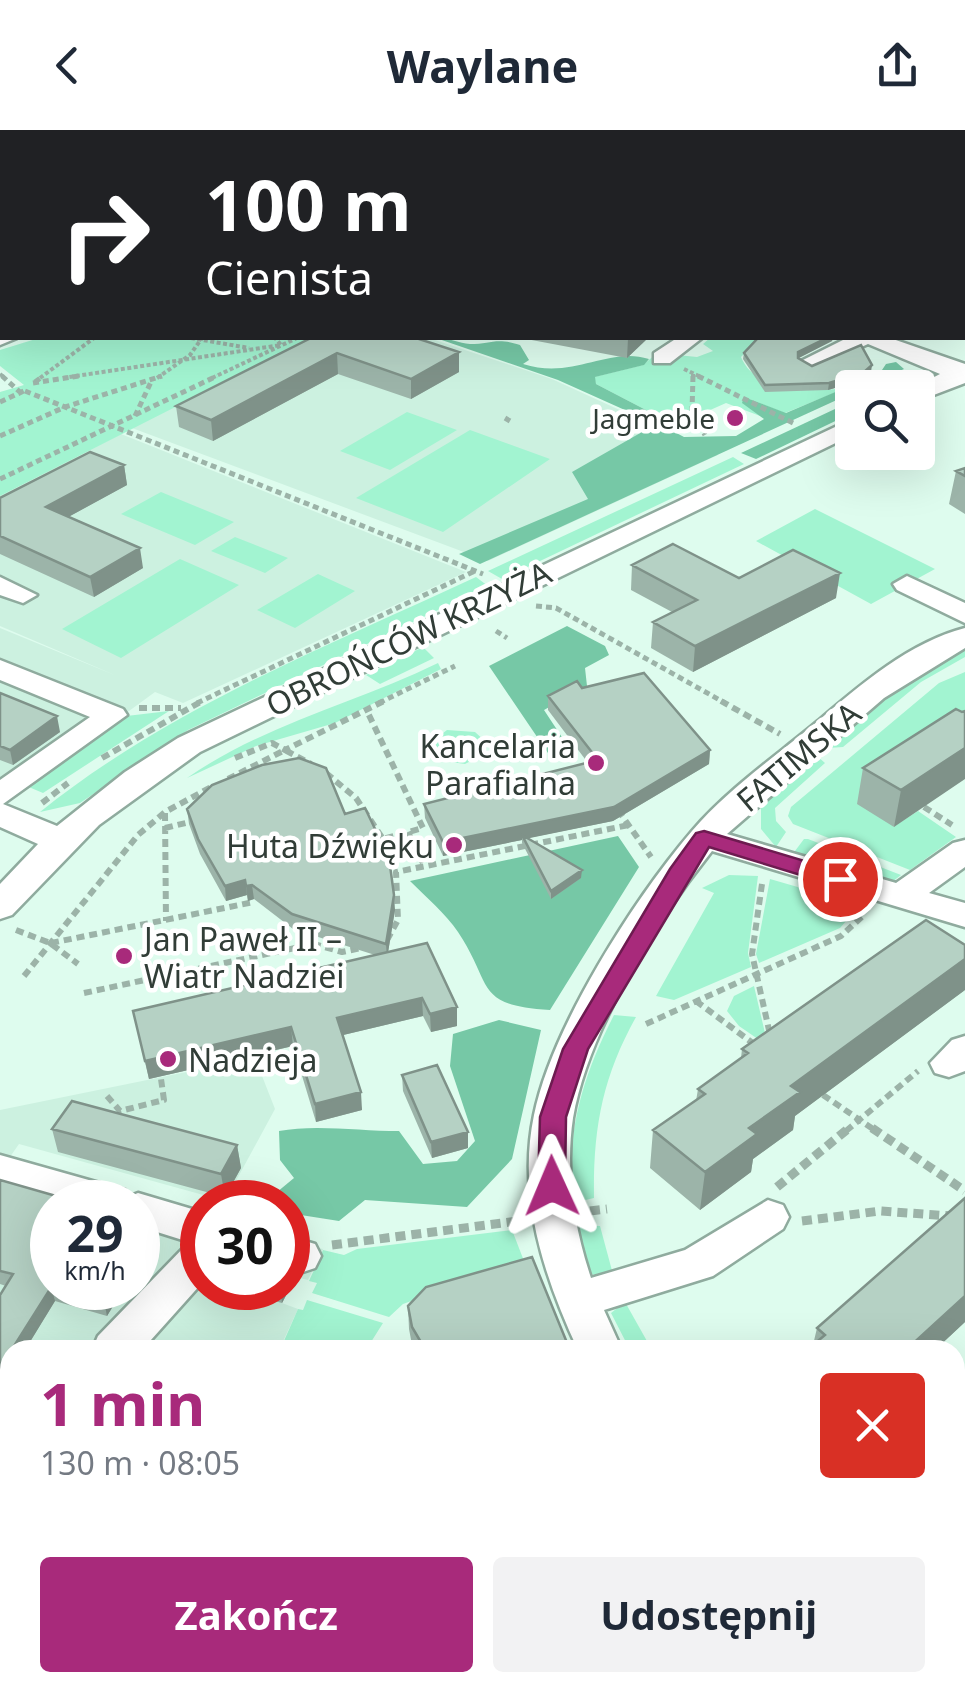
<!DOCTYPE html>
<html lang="pl">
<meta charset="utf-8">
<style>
:root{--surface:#fff;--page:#f2f2f3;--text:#1f2937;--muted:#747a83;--accent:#a82a7b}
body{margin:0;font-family:"Noto Sans",sans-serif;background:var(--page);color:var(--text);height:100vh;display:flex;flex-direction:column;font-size:38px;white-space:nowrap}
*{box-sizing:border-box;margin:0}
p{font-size:32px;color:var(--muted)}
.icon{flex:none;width:55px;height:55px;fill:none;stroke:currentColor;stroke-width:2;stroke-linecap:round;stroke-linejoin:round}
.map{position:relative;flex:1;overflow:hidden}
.sheet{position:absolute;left:0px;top:1210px;width:965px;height:352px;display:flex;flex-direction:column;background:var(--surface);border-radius:30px 30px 0 0;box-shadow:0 10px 40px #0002}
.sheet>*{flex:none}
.top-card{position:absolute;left:0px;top:0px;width:965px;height:210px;box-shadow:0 10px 40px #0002;background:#202124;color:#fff;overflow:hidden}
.controls{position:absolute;left:835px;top:240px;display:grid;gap:20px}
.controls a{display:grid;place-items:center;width:100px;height:100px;border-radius:10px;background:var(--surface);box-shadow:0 10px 40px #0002;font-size:50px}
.speed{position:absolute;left:30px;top:1050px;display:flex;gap:20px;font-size:50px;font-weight:700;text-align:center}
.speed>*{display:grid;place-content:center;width:130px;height:130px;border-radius:50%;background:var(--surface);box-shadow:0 10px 40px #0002;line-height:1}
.speed small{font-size:25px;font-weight:400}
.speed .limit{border:15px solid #d22;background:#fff;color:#111}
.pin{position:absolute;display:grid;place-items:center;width:85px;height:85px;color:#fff;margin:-42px;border:5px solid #fff;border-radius:50%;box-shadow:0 2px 10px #0007}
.me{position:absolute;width:110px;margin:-55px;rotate:359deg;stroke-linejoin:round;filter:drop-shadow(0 0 8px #0008)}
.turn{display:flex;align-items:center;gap:35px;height:210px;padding:0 40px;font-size:45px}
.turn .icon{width:130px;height:130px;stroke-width:2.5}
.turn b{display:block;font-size:70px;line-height:85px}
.round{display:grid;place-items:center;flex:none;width:105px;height:105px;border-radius:10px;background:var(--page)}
.overview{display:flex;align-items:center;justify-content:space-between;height:170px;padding:0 40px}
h1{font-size:60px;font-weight:700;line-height:75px;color:var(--accent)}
.action{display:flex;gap:20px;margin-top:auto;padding:20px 40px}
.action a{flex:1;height:115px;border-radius:10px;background:var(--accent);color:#fff;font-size:40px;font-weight:700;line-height:115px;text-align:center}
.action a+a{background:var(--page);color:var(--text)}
header{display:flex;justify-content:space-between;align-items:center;height:130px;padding:0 40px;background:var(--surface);font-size:45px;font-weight:700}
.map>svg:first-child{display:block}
.built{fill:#ccf1e0;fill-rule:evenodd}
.green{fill:#a2f4d1}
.forest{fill:#76c8a6}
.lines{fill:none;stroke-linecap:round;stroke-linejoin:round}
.minor-casing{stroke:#8fab9e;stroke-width:5}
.path-far3{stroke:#9cb3a8;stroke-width:4;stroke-dasharray:4 2.5;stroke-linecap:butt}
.path-far2{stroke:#9cb3a8;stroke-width:5;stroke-dasharray:6 4;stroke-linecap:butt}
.path-far1{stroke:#9cb3a8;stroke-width:6;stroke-dasharray:8 5;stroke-linecap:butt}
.path{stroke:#9cb3a8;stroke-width:9;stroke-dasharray:10 6;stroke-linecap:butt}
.minor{fill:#fff;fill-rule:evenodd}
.wall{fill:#9cb4a9}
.shaded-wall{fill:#7f9289}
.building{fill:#b5d1c4;stroke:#7f9289;stroke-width:2.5}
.route{fill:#a82a7b;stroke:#6d1b50;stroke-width:2.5}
.poi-dot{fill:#a82a7b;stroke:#fff;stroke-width:4}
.labels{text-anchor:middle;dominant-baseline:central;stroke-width:9;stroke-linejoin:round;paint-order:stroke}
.far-poi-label{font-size:28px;fill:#313d37;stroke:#fff;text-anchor:end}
.street-label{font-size:32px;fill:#313d37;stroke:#fff}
.poi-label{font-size:32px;fill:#313d37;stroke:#fff;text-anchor:end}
</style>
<header><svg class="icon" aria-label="back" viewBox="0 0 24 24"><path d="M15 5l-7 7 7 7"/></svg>Waylane<svg class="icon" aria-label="share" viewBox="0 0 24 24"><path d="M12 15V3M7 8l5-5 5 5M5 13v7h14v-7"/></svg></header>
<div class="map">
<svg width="965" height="1561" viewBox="0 0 965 1561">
<rect width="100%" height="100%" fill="#defcee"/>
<path class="built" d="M311,208h118l123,41 166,76 -230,106 -356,-133z
M121,304l345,138 -283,131 -28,-11 -141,103 -14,-7v-160l117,48 -117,-50v-130z
M255,928l20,51 -50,92 -206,-57 -14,20 197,53v71h86v-48l35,9 -15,31 -12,-3 -14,26 16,6 -19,41h-269v332h340l3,9h-353v-581zM52,1072h86v86h-86z"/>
<path class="green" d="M39,208h272l-311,158v-104l24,-7 -24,-19v-16z
M710,208h50l-19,19c14,36 77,36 108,30l-64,26 -41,-16 -1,6 22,15 -39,-15 -27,12 6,5 -10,4 -14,-7 -12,5 -73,-38 -2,-7 49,-12 14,-12 40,4 16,-6 -10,-7z
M407,282l50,18 -67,40 -50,-19z
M470,300l80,29 -107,73 -87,-34z
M733,327l11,7 -242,115 -14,-8z
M161,362l73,30 -39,23 -74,-31z
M815,379l120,60 -64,35 -115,-63z
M235,407l53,21 -23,15 -54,-22z
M180,429l59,26 -118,73 -59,-29z
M318,444l37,17 -60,37 -38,-18z
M476,447l12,9 -300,144 -108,73 -40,9c129,-104 286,-165 436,-235z
M423,517l11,11 -54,26 -14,-9z
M965,518v9l-44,25 -78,65 -15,1 79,-67z
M438,533l3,6 -106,54 -79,23 -69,32c76,-53 169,-75 251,-115z
M965,542v70l-72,85 25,-16 38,26 -46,33 -117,-46 -5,-8 3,-9 148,-124z
M169,581l-126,82 -19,-8 94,-68z
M447,600l28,2 11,10v11l-21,11 -28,-4 -8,-16z
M817,626l8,7 -50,45 1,13 10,11 -10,15 -15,-18v-22z
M804,709h4l93,36 -9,7 -100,-27z
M729,745l29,1 -10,77 3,14 -77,33 -18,-4 58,-103 -12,-5z
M770,749l90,26 -20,23 -81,35 -3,-9z
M754,856l14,60 -29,-20 -12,-15 7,-15z
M614,885l22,2c-34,61 -43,112 -42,181l-22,5c-6,-70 10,-126 42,-188z
M576,1095l24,1 14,52 -25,-4z
M512,1100l12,31 -121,43 -14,13 -77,-24 5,-10 -8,-2 14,-31 21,5 13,-6z
M307,1170l76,23 -17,27h-86l18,-41 5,1z
M625,1172l27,48h-22l-19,-37z"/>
<path class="forest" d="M436,208c12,-1 22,5 34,6 21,0 26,-7 50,1l9,15 -6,4c51,16 85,-18 126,-5l-5,6 -49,12 1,7 73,38 -4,5 19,10 52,-1 28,-17 -22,-16 2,-6 42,16 94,-40 6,-9 10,-2 8,7 -40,18 -12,1v5l-372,171 -21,-10 129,-55 -16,-27 84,-48 -98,-44z
M852,271v12l-96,46 -15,-6z
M567,496l38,20 4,9 -24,13 2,18 -43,24 27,41 -21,5 -61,-90z
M618,706l21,31 -89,143c-77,-5 -56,-24 -92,-78 -12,-18 -32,-35 -48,-51z
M499,890l42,10 -29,129 -45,48 -102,-7 -26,21 -51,-8v-11h-23l29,-24 -14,-18 -1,-29c35,-7 82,0 120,0l24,33 34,-3 18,-20 -25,-75 3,-32z"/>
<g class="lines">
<g class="minor-casing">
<path id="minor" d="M137,0h22l2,2h-22z
M197,0h22l2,2h-22z
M962,146h3l-3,14z
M0,164h2v14h-2z
M0,201l2,7h15l-17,7z
M677,208h25l-32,25h-16v-10z
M847,208h43l75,26v19l-47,18v-13h-5l27,-14 -72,-30 -50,23 -8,2 -11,-7z
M852,289v16l-652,317 -101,73 -87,90 -12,4v-35l38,-40 -38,-17v-47l90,-63 -90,-37v-20l123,49 4,6 -124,89 54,22 68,-54 53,-34z
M907,446l58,27v20l-68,-33 -4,-6z
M0,447l37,18 -14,8 -23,-8z
M965,498v20l-81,50 -157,136 169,49 57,-40 12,-3v27l-36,26 36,10v24l-253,-76c-55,69 -124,179 -139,267 -8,53 1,109 18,160l94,-28 83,-50 15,5 6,12 -6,12 -70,47 -109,34 18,40h-44c-34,-73 -61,-154 -44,-235 18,-88 100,-216 158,-284 36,-42 84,-75 126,-110 42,-36 92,-79 147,-93z
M965,906v35l-16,6 -14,-4 -5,-10 22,-23z
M0,1025l110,31 15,4 3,7 10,-4 64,19v71l-60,67h-50l6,-14 91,-94 -51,-16v-24h-84l-54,-15z
M288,1106l27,8 6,12 -6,12 -15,5 -12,-3z
M965,1260v46l-10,4v-47z
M752,1552h54l3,9h-53z"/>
</g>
<path class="path-far3" d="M11,0l5,2
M241,0l6,2
M336,0l15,2
M618,0l29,1
M423,2l20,-2
M191,208l58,10
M684,239l19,9
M0,244l5,4
M40,248l54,-40
M63,248l218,-33 -6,-7
M157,248l33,-23 12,-17
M212,248l85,-40
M693,248v-5"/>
<path class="path-far2" d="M2,246l19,17
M693,246l-1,35 13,24
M698,246l97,48
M35,252l8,-6
M33,253l46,-7
M25,261l458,183
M0,272l26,-12
M135,286l16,-34
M505,288l5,3
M0,306l65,-29 97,-31
M0,349l217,-103
M536,476l20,2 169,95
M496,501l11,7
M197,573l278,-132
M379,573l76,-37"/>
<path class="path-far1" d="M721,571l59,33
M139,578h42
M102,628l100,-57
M235,628l37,-15 13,7 99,-49
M326,643l30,25 27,41 40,-11 -56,-117
M228,649l57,-29 26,14
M42,673l26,-20
M924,677l28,18
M618,680l33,47
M165,683l1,108
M165,698l29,-7
M408,702l17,35
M762,754l-10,70 19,85
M16,800l34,13 28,21
M387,810l11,-20 -2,-48 233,-47
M51,813l203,-41
M24,846l114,-141 27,-23 48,-26
M84,863l230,-49 28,8 19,-4
M696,871l62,46
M646,894l195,-88 24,-22
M823,965l53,36
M107,966l13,15 44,-11 -3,-21
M846,1001l72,-60"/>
<path class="path" d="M872,998l93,63
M777,1057l72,-59
M590,1081l17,-2
M802,1091l78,-10 85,6
M332,1115l186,-24
M0,1376l10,4
M0,1458l10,3
M371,1552l2,9
M136,1561l4,-9"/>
<use href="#minor" class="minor"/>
</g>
<path class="wall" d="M909,0h56v42l-3,-1v-39h-53z
M311,208l148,14v20l-48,27 -73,-25 -125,67 -34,-14 -3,-21z
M521,208h127l-21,20z
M758,208h75l-1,3 -34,17 14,8 59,6 -9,8 -34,10 -63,2 -22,-33 1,-6z
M124,335l3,20 -59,32 75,51 -49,29 -94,-43v-56z
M965,338v46l-16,-10 7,-33z
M632,435l107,13 97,20 -143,74 -42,-24 2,-26 19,-10 -41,-22z
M582,558l128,62 -1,14 -96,57 -85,17 53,40 -30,21 -29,-56v-3l-79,16 -18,-38 -1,-14 164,-41 -40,-53v-14z
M0,563l60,39 -47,33 -13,-5z
M956,579l-62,118 -37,-23 6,-36z
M187,679l158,5 50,96 -7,42 69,55v19l-26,6 -8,-16 -80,19 19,75 -46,12 -23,-76 -144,33 -16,-68 242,-56 -82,-26 -39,-30 -6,2 -1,-6 -21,6 -26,-47 -11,-30z
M965,860l-170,126 -2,14 -40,29 -2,13 -51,38 -50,-42 3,-38 43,-29 2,-12 43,-31 1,-9z
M402,945l66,57v16l-36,10 -29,-67z
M52,999l185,16 4,23 -16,29 -167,-45z
M0,1050l52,22v86h72l-17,28 -52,-15 -30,49h-15v120l-10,-4v-171l6,-9 -6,-2z
M294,1150l-12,23 -29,-8 -1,-7z
M408,1176l162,44h-157l-4,-21z
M965,1192l-30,28h-128l6,-5 4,-17z
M903,1552h52l10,9h-54z"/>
<path class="shaded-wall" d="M630,208h18l-21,20 1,-19z
M827,208h6l-1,3 -35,18 1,-7z
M459,222v20l-48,27v-20z
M337,223l1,21 -125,67 -2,-21z
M872,235l-1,7 -9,8 -34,10 1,-7z
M124,335l3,20 -77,42 -4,-20z
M140,418l3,20 -49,29 -4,-20z
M840,443l-4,25 -143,74 2,-26z
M57,586l3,16 -47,33 -3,-15z
M965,618v31l-71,48 7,-37z
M710,620l-1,14 -96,57 -88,18 -3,-4v5l-79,16v-14z
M582,740l-1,8 -30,21v-8z
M245,750l2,15 -21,6 -1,-15z
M252,755l2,14 -6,2 -2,-15z
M394,765l1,15 -8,49 -1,-15z
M965,829v31l-170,126 -2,14 -40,29 -2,13 -51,38 5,-38 86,-86z
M422,868l1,18 -84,20 -2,-18z
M457,877v19l-26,6 -1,-18z
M291,897l2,19 -144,33 -4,-18z
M361,962l1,18 -46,12 -1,-18z
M468,1002v16l-36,10 -1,-16z
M237,1015l4,23 -16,29 -4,-23z
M151,1094l3,15 -16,27v-21z
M293,1142l1,8 -12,23 -1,-8 4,-7h3v-6z
M51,1156l4,15 -30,49 -11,-4z
M112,1158h12l-17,28 -3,-15z
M965,1166v26l-30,28h-29z
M104,1552h11l-5,9h-11z"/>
<path class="building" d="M507,0h67l2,2h-68z
M642,0h196v2h-196z
M936,0h29v12l-3,-1v-9h-20z
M311,208h105l43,14 -48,27 -74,-26 -126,67 -35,-14z
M758,208h69l-29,14v6l14,8 49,-21 11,20 -9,8 -34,10 -64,2 -21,-32z
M90,322l34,13 -78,42 94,41 -50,29 -90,-41v-38z
M965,338v8l-9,-5z
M673,414l66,34 54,-28 47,23 -145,73 -42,-24 44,-22 -65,-35z
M644,543l66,77 -96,57 -171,35 -19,-38 174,-44 -50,-64 29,-15 5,7z
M0,563l57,23 -47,34 -10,-4z
M956,579l6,3 3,-1v37l-64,42 -38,-22z
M299,628l27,10 19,46 20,-6 24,50 5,37 -8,49 -94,-30 -40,-29 -6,1 -1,-6 -20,6 -27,-47 -11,-30 25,-24 50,-20z
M522,705l60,35 -31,21z
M926,790l39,25v14l-174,127 9,6 -51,36 8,6 -52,38 -52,-42 52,-36 -7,-5 50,-36 -6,-4z
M427,813l30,64 -27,7 -8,-16 -85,20 24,74 -46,12 -24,-77 -146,34 -12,-50z
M437,935l31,67 -37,10 -29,-67z
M72,971l165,44 -16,29 -169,-45z
M0,1050l77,22h-25v84l-38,60 12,4h-16v107l-10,-3v-159l13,-21 -13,-3z
M965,1068v98l-59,54h-99l18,-15 -8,-7z
M138,1090l13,4 -13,21z
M532,1127l38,93h-138l-10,-6 -10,-17 -4,-21 18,-19z
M288,1140l5,2 -5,10z
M57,1158h55l-8,13z
M254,1158h31l-4,7z
M965,1467v94h-5l-9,-9h4v-75z
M0,1496l10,3v53h94l-5,9h-99z
M541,1552h167l4,9h-174z"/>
<path class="route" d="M704,701l144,43 3,5 -11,8 -131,-40 -121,202 -22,68 -1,69 -4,7h-19l-4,-7 2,-69 23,-68 107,-180 26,-36z"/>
<g class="poi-dot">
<circle cx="735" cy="288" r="10"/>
<circle cx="596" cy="633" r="10"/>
<circle cx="454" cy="715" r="10"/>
<circle cx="124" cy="826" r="10"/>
<circle cx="168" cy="929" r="10"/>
</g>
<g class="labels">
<g class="far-poi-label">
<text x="715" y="288">Jagmeble</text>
</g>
<g class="street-label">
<text transform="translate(408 508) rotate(-26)">OBROŃCÓW KRZYŻA</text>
<text transform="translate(798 626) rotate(-40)">FATIMSKA</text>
</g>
<g class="poi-label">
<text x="576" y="615">Kancelaria<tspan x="576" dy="37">Parafialna</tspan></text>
<text x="434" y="715">Huta Dźwięku</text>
<text x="144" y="808" text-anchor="start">Jan Paweł II –<tspan x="144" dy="37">Wiatr Nadziei</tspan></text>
<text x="188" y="929" text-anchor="start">Nadzieja</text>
</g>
</g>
</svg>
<div class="controls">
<a><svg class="icon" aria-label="search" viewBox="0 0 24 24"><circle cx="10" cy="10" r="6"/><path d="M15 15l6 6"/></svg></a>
</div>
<div class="speed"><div>29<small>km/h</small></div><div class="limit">30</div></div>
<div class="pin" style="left:840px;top:749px;background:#d93025"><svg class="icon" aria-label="arrive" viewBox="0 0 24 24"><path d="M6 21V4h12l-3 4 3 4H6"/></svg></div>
<svg class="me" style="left:552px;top:1056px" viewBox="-20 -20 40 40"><path d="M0-17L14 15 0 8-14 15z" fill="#a82a7b" stroke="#fff" stroke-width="4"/></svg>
<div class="top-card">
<div class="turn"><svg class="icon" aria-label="right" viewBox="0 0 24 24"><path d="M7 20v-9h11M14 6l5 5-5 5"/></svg><div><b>100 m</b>Cienista</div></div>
</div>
<section class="sheet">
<div class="overview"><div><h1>1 min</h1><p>130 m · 08:05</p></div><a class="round" style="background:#d93025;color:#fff"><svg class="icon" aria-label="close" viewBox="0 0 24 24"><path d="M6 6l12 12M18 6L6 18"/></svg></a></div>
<div class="action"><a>Zakończ</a><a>Udostępnij</a></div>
</section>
</div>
